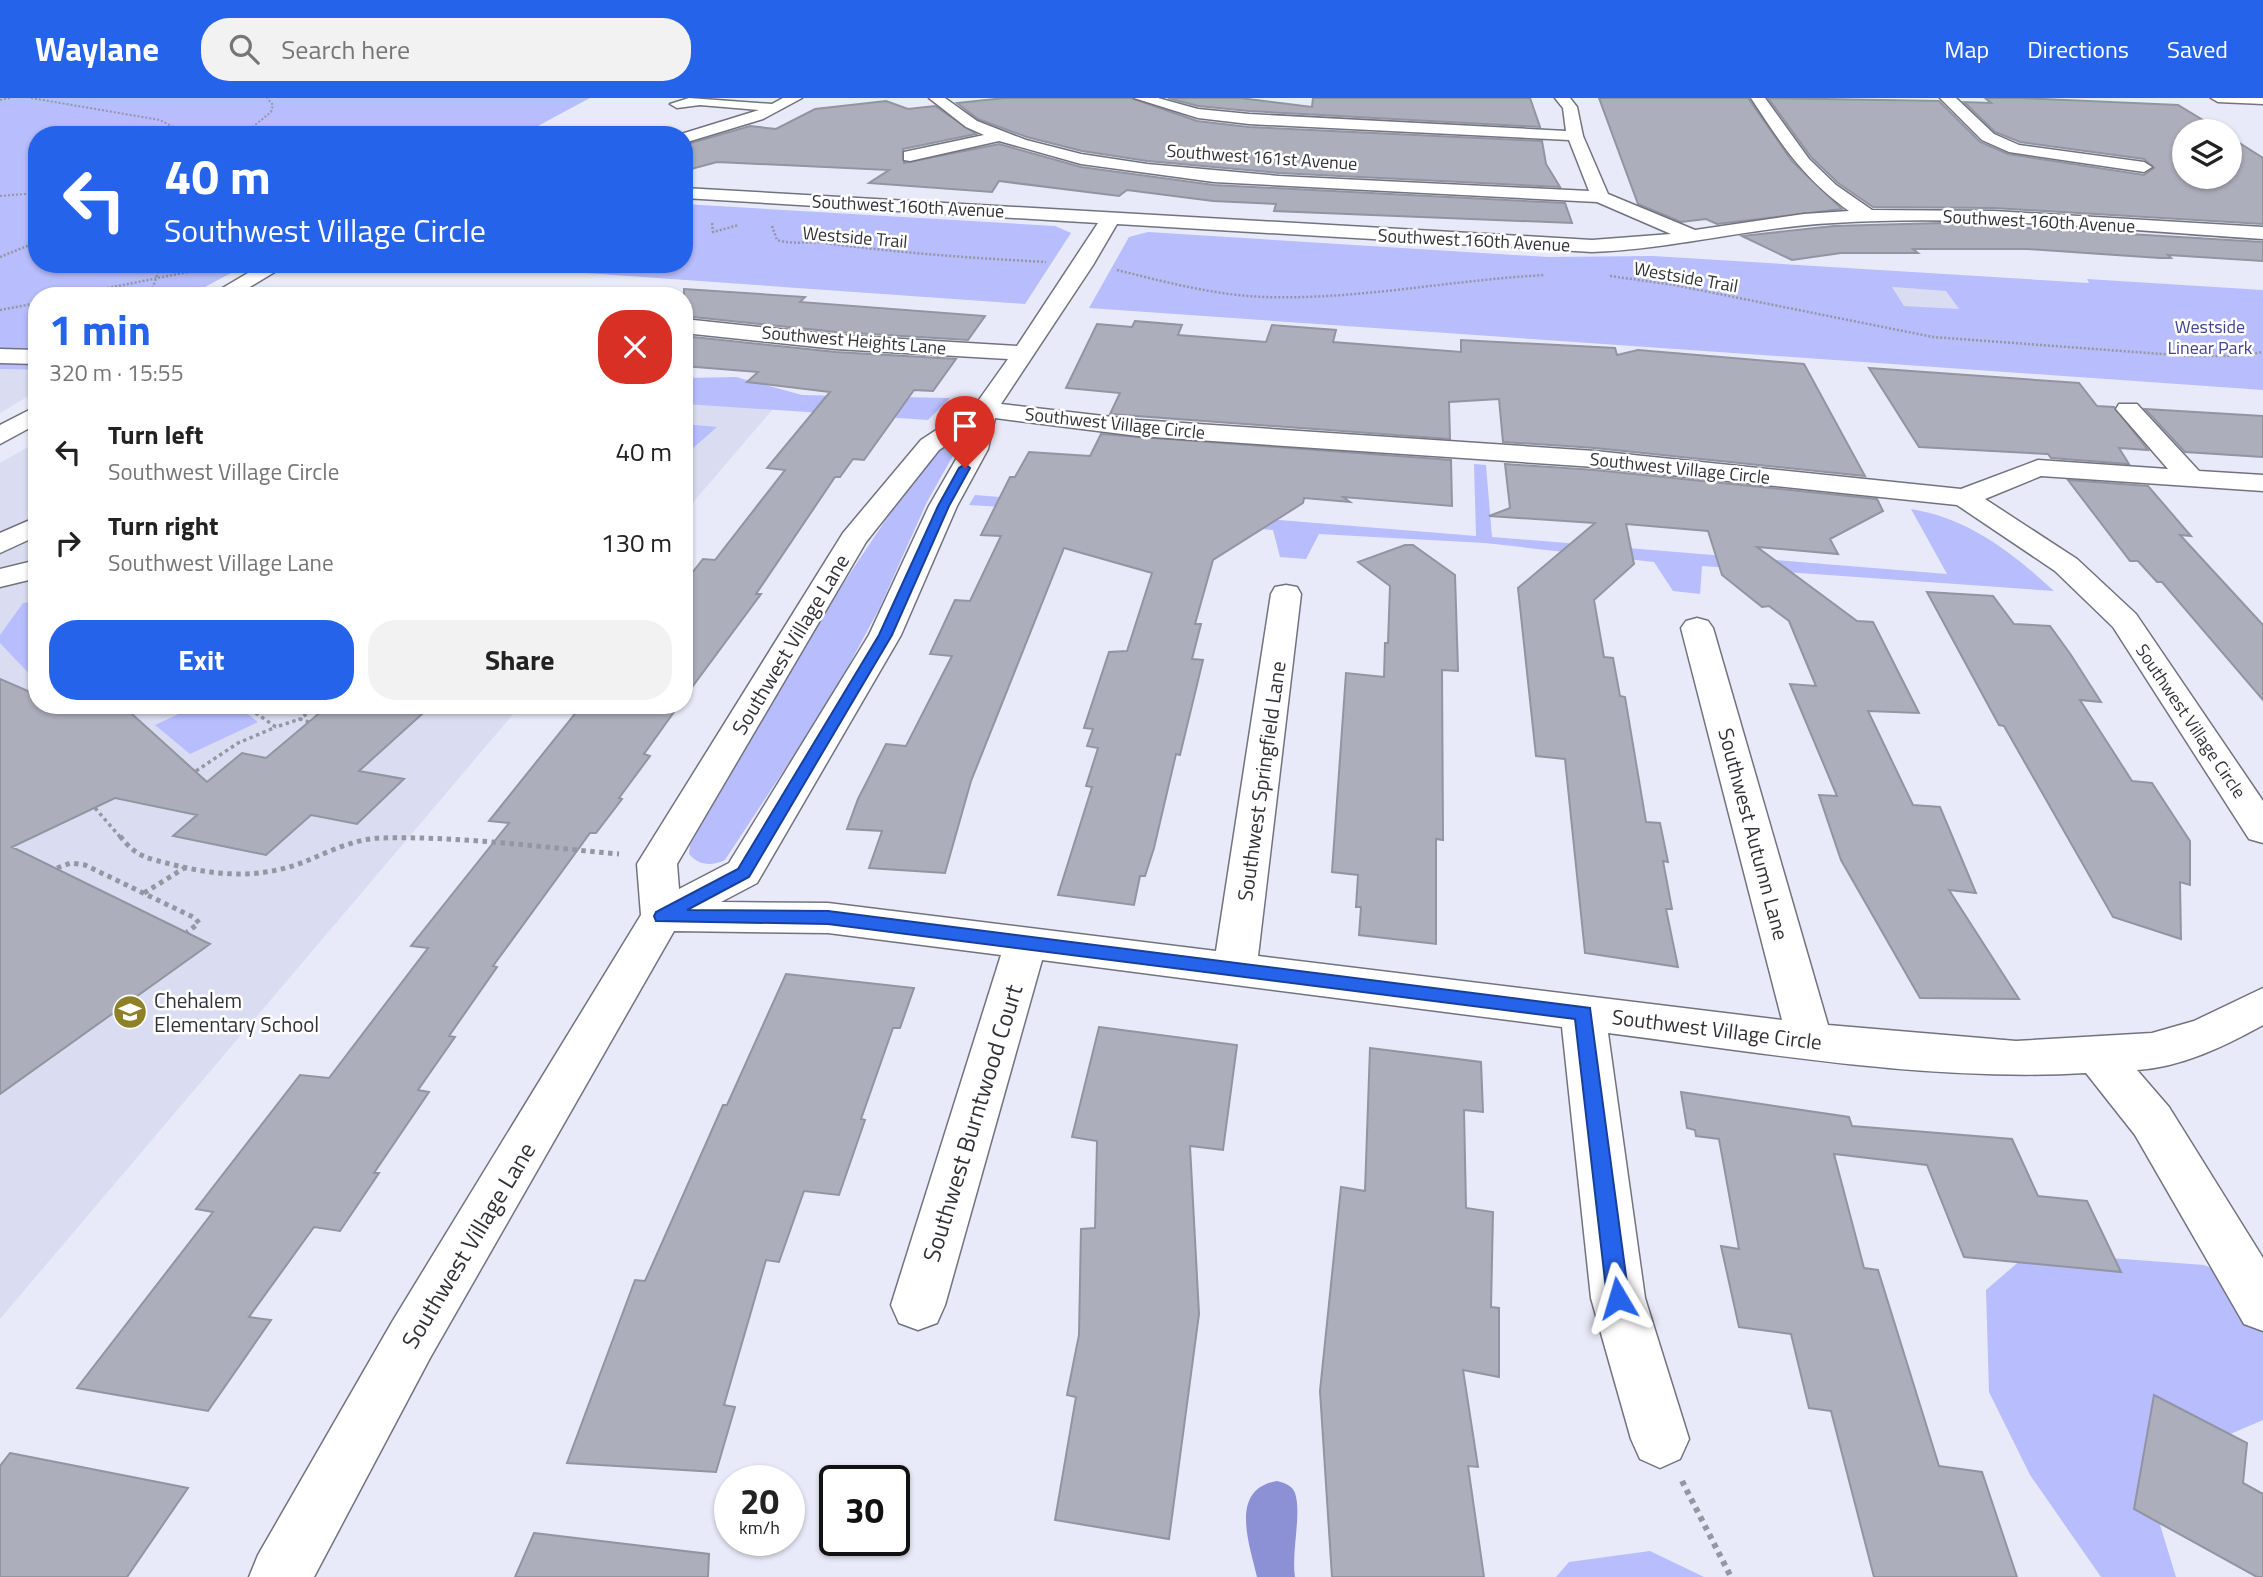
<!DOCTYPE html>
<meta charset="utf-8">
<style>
:root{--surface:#fff;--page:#f2f2f2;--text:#222;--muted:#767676;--accent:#2563eb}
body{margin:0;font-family:"Titillium Web",sans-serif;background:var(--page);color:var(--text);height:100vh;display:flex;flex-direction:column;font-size:26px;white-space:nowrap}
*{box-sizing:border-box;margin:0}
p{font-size:23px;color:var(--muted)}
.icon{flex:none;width:38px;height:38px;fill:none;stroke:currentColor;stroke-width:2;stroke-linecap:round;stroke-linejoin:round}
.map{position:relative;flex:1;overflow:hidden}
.sheet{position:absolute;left:28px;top:189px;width:665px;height:427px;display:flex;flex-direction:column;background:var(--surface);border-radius:28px;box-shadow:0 2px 5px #0004}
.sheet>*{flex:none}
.banner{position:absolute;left:28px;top:28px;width:665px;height:147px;border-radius:28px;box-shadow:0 2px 5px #0004;background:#2563eb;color:#fff;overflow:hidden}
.controls{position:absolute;left:2172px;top:21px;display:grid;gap:14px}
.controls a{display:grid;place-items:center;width:70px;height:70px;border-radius:50%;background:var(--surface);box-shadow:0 2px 5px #0004;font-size:35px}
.speed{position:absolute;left:714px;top:1367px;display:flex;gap:14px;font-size:35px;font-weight:700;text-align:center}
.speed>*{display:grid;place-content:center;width:91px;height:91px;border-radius:50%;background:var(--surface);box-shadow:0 2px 5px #0004;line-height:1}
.speed small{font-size:18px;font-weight:400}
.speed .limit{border:4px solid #111;border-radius:10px;background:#fff;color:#111}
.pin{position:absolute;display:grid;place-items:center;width:60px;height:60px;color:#fff;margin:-72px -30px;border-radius:50% 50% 50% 0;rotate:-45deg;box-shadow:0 0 7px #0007}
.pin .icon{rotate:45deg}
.me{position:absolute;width:77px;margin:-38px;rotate:353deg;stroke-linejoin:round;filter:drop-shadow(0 0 5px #0008)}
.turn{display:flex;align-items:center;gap:24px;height:147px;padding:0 21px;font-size:32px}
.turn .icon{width:91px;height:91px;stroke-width:2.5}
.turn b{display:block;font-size:49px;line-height:60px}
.round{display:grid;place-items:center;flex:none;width:74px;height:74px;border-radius:28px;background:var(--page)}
.summary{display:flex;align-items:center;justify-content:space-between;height:119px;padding:0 21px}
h1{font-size:42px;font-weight:700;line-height:52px;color:var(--accent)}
.action{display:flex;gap:14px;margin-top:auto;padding:14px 21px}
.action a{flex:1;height:80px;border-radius:28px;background:var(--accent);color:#fff;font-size:28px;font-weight:700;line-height:80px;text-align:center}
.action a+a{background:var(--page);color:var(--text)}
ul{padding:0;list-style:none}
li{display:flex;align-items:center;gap:21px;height:91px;padding:0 21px}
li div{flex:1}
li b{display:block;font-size:26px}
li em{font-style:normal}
header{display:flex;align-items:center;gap:42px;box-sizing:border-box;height:98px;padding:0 35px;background:var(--accent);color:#fff}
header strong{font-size:33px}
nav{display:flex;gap:38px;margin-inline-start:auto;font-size:24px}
.search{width:490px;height:63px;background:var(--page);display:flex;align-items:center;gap:18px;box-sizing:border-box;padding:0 24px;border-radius:28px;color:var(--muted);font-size:26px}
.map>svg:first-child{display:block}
.built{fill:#daddf1}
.green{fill:#b7bdfd;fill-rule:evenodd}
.water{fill:#8c91d6}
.building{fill:#adaebc;stroke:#9294a1;stroke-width:2}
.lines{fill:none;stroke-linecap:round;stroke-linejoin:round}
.minor-casing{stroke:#71737f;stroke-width:3}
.path-far4{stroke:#9596a1;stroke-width:2;stroke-dasharray:2 2;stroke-linecap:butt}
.path-far3{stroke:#9596a1;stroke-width:2.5;stroke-dasharray:2 2;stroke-linecap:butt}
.path-far2{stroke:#9596a1;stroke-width:3.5;stroke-dasharray:3.5 3.5;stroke-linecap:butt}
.path-far1{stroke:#9596a1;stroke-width:5;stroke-dasharray:4.5 4.5;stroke-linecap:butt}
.path{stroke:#9596a1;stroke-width:6;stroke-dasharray:5 5;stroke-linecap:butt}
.minor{fill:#fff;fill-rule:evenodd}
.route{fill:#2563eb;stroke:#184099;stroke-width:2}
.labels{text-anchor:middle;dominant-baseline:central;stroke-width:5;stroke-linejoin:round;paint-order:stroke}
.far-street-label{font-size:18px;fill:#323338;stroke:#fff}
.far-park-label{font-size:18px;fill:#434294;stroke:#fff}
.street-label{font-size:21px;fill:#323338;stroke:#fff}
.poi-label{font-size:21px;fill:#323338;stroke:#fff;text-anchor:start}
.near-street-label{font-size:24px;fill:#323338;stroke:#fff}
</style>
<header>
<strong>Waylane</strong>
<div class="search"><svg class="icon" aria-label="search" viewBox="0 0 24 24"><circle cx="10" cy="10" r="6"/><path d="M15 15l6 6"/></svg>Search here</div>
<nav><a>Map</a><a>Directions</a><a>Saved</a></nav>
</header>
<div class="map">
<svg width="2263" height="1479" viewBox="0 0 2263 1479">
<rect width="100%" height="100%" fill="#e8eaf9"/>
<path class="built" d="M1891,189l55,4 14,19 -56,-4z
M0,271l37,1v21l-37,22z
M684,304l89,7 -89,104z
M37,344v263h484l-521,614v-856z"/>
<path class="green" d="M0,0h590l-69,37h-484v129h211l-60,32h-151v74l-37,-1z
M684,106l371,22 16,7 -46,71 -567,-40h226z
M1148,134l400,25 105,-1 436,27 -2,-4 176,11v100l-1174,-82 40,-71zM1892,189l54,4 13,18 -55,-3z
M736,279l66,18 148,3 -22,22 -244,-16v-26z
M684,326l33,3 -33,29z
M954,348l1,6 -28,50 -48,107 -49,91 -105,160c-13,6 -26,6 -36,-6l1,-9c59,-103 116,-208 183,-306 21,-31 42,-68 71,-92z
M1474,366l12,1 6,72 455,37 -36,-65c57,9 102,44 143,82l-352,-25 -2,28 -27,-3 -19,-29 -169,-19 -166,-9 -13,25 -26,-2 -7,-27 -155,-16 -149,-9 6,-10 501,41z
M37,503v81l-37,-39v-8l23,-32z
M198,607h38l22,17 -68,32 -35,-29z
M2030,1154l174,13 41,17 18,20v118l-35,15 -78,57 26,85h-75l-71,-102 -41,-83 -3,-102z
M1650,1453l54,26h-148l13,-15z"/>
<path class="water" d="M1277,1383c7,2 15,4 18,12 7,21 -4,59 0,84h-38c-8,-34 -28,-88 20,-96z"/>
<path class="building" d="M1005,0h126l66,23 52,6 293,14 4,23 14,23 -281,-14 -132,-12 -65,-10 -55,-14 -49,-18 -21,-16z
M1168,0h72l72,9 1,-9h217l10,29 -291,-16 -51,-5z
M1599,0h149l44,63 50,48 -125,15 -11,-5 -25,3 -43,-18z
M1768,0l171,3 41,41 28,12 136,21 10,-7 -10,-9 -124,-17 -25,-10 -31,-30 27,1 -6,-5h35l158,7 43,26h-37v46h46v-40l33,21v66l-269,-16 -121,-1 -35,-24 -27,-26z
M886,3l22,8 27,-3 41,28 -73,15 1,14 95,-19 82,23 133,18 351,18 7,20 -298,-12 2,-7 -63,-3 -86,-11 -8,6 -120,-15 -7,11 -123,-9 20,-13 -172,-8 -33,9v-26l66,-19 26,3 39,-20z
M1941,125l322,19v19l-95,-6 3,3h-11l-133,-9h-114l5,4h-77l-49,7 -50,-24 92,-10z
M684,191l121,8 -5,5 185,14 -17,24 -132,-8 -152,-16z
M1135,223l47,4 -4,10 88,7 6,-17 64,5 -3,12 128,10v-12l154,8 2,7 21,-5 166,14 61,112 -270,-28 -92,-6 -4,-43 -50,3 1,37 -340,-25 10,-21 -54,-5 31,-64 35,3z
M684,238l152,16 120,7 -23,32 -19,-1 -50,70 -11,-1 -13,18h-5l-79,117h5l-77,104v-115l19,-24 12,1 70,-90 -18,-2 63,-76 -83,-10 11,-10 -74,-6z
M1869,270l210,15 18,23 17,1 34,43 -29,-2 10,16 -78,-6 -3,-4 -129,-7z
M2145,311l118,7v41l-78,-5z
M1101,336l350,26 1,46 -109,-9 7,5 -46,-4 -1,5 -90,57 -18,64h6l-9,35 11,1 -23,95 -4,-1 -22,94 -9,28h-5l-6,29 -76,-10 34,-108 -6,-1 12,-38 -11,-2 6,-17 -9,-1 25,-76 18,-1 25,-78 -88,-25 -93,233 -26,92 -76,-5 13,-37 -35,-2 11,-30 28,-55 20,2 46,-90 -22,-2 25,-54 15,1 31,-65 -20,-1 29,-58h5l14,-25 61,4z
M1505,366l90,6 282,29 6,12 -53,28 8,15 -81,-7 100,74 16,1 46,91 -51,-2 45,94 27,2 36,86 -27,-3 70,109 -99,-1 -79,-138 -22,-65 18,1 -47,-112 26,2 -27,-65 -20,-15 -7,1 -40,-32 -14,-44 -82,-7 8,40 -40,36 10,57 9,1 7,38 5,1 21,125 14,1 8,39 -5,-1 9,48h-6l12,58 -93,-14 -20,-194 -29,-3 -18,-168 77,-65 -106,-7 21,-8z
M2068,382l80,6 43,50 -11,-1 83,90v75l-101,-118h-5l-19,-21h-8z
M1405,447h8l42,30 3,96 -16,-1 1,170 -7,-1v105l-77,-9 2,-28h-5l2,-32 -26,-3 14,-199 38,4 1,-34h3l2,-57 -32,-24z
M1927,494l66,4 21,28 36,2 21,29 30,47 -21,-2 52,81 20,2 38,58v44l-10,-3 1,57 -68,-22 -109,-191 -5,-1z
M0,581l37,16v10h85l85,77 35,-29 24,5 63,-53h103l-73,66 45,8 -47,45 -46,-9 -45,40 -93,-19 24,-21 -82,-17 -103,49 198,97 -210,150z
M582,607h97l-35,49 6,2 -31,42 3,1 -26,34h-6l-97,133 4,1 -48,69 6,1 -37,53 11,2 -55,81h5l-39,58 -26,-4 -65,90 22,3 -63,91 -131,-23 136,-176 -17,-3 104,-134 29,3 99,-130 -17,-2 98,-123 -20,-2z
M786,876l128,14 -14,40h-7l-32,91 4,1 -26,75 -35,-4 -25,71 -13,-2 -42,145 11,2 -19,65 -149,-9 68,-183 10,1 78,-176h4z
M1099,929l138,18 -14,105 -33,-4 9,168 -30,225 -114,-19 21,-123 -9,-2 12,-60 2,-106 14,-1 2,-87 -25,-4z
M1370,950l111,14 2,50 -19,-2 2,98 27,4 -2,95 8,1v69l-36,-7 15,97 -10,-1 16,111h-152l-12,-186 21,-204 24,4z
M1681,994l168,25 3,9 160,13 26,57 49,5 34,71 -157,-15 -37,-92 -93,-11 30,114 14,2 61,196 43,6 35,105h-143l-43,-166 -22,-3 -18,-74 -52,-7 -18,-81 18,3 -20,-110 -23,-3 -1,-6 -8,-2z
M2154,1297l93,48 -4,40 20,11v83h-6l-123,-68z
M10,1355l178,35 -61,89h-127v-111z
M534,1435l175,21 -1,23h-193z"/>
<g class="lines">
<g class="minor-casing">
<path id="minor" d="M689,0l83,6 11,-6h19l-39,21 -79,24v-8h-6l81,-25 -59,-5 -23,3 -7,-4z
M929,0h16l32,23 49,19 55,14 66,10 132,12 310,15 -20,-51 -320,-16 -51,-6 -64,-20h24l40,11 51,5 317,17 -3,-23 -8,-10h15l7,9 6,29 25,58 87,36 109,-16 45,-3c-47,-34 -67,-66 -98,-113h14l44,61 27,26 36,25 122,1 269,16v12c-143,-9 -286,-25 -429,-16 -81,4 -160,26 -242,29l-475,-28 -24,41 -92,139 137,16 457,31 366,38 77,-29 130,9 -52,-60 3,-5h18l62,67 64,4v16l-222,-15 -56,23 92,60 59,55 127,187v42l-14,-4 -136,-212 -58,-56 -98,-66 -362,-38 -457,-31 -143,-18 -7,31 -31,57 -56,129 -144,248 -36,19 107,1 388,48 55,-357 4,-7 11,-2 11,2 4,7 -43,362 524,64 -101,-392 5,-7 11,-3 11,3 5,7 115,397 188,16 136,-8 42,-12 69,-33v37c-38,21 -81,42 -126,45l32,37 94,151v73l-19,-7 -109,-189 -49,-62c-157,9 -322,-20 -478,-40l37,265 44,141 -9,20 -20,9 -20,-9 -9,-20 -40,-141 -29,-271 -520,-67 -97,345 -8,18 -19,7 -19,-7 -8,-18 110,-350 -173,-22 -154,-2 -244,427 -116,219h-65l9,-22 134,-233 249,-407 -4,-51 206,-331 78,-93 55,-36 32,-45 -172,-10 -152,-16v-14l152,16 181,11 81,-123 -414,-25v-10l908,52 79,-6 -74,-32 -383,-20 -133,-18 -82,-23 -89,20 -6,-1v-8l80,-17 -18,-8zM966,334l-4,17 -33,57 -60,129 -140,228 -50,26 -2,-25 189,-322 73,-92z
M1940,0h16l38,36 25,11 125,17 8,5 -8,5 -135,-20 -27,-12z
M2211,0h52v6l-45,-2z
M263,166h25l-53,32h-26z
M330,192h35l10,6h-55z
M0,251l37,1v14l-37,-1z
M37,308v18l-37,20v-19z
M37,419v19l-37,17v-20z
M37,462v18l-37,9v-18z"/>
</g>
<path class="path-far4" d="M31,0l129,22 28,15
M0,2l10,-2
M243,37l28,-23 2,-7 -6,-7
M0,98l37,-3"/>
<path class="path-far3" d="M712,125l1,9 26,-7
M772,128l5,14c16,5 32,1 48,3 74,10 147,15 221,19
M0,159l37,-15
M1117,172c48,12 97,25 147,27 94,3 187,-17 281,-22
M1610,178l64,9 259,52 256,19h50l24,-4
M68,198l140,-28
M150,198l11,-32
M0,212l37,-7"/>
<path class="path-far2" d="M244,607l32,22 24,-8
M365,607h11
M309,624l-9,-3 18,-14
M196,673l42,-28 38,-16
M95,710l26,30"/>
<path class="path-far1" d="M120,738c17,22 28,22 54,29 46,11 85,14 130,-3 24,-10 50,-23 76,-24 79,-2 160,9 239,16
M57,770l14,-5 14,2 110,53 4,5 -12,9
M144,795l42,-26"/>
<path class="path" d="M1682,1383l49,96"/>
<use href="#minor" class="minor"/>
</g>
<path class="route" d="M965,366l5,4 -21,38 -57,129 -143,242 -62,33 141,1 762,97 39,290 -3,7 -8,3 -8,-3 -3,-7 -32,-279 -747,-95 -172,-3 -2,-5 2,-4 82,-43 141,-234 59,-129 21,-38z"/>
<defs>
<g id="school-disc" transform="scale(1.75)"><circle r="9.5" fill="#8e8027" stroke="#fff"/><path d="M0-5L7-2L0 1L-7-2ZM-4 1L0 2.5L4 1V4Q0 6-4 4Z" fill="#fff"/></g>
</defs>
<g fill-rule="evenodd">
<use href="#school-disc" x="130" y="914"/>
</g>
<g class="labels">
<g class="far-street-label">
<text transform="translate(1262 59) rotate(4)">Southwest 161st Avenue</text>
<text transform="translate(908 108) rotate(3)">Southwest 160th Avenue</text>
<text transform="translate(2039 123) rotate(3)">Southwest 160th Avenue</text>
<text transform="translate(855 139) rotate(5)">Westside Trail</text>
<text transform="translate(1474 142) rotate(3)">Southwest 160th Avenue</text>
<text transform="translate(1686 179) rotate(10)">Westside Trail</text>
<text transform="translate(854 242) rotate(5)">Southwest Heights Lane</text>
<text transform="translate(1115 325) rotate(6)">Southwest Village Circle</text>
<text transform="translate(1680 370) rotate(6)">Southwest Village Circle</text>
<text transform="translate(2191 623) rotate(56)">Southwest Village Circle</text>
</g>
<g class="far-park-label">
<text x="2210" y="228">Westside<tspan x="2210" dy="21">Linear Park</tspan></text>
</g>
<g class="street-label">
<text transform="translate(790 546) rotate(-59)">Southwest Village Lane</text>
<text transform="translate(1261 683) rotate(-82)">Southwest Springfield Lane</text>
<text transform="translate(1754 736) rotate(75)">Southwest Autumn Lane</text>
<text transform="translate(1717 931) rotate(7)">Southwest Village Circle</text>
</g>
<g class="poi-label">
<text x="154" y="902">Chehalem<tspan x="154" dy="24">Elementary School</tspan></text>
</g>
<g class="near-street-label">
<text transform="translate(972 1025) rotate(-73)">Southwest Burntwood Court</text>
<text transform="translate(468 1147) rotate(-59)">Southwest Village Lane</text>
</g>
</g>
</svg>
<div class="controls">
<a><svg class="icon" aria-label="layers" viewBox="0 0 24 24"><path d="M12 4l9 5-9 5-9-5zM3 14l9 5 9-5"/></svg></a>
</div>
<div class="speed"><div>20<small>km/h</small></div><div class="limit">30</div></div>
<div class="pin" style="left:965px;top:370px;background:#d93025"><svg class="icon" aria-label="arrive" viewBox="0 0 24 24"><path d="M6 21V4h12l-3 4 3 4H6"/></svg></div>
<svg class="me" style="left:1618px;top:1200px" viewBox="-20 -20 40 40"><path d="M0-17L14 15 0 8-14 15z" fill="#2563eb" stroke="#fff" stroke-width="4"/></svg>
<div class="banner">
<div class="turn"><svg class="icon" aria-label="left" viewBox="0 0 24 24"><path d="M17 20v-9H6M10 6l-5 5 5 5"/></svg><div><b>40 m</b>Southwest Village Circle</div></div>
</div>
<section class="sheet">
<div class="summary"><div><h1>1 min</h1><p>320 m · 15:55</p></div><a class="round" style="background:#d93025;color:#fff"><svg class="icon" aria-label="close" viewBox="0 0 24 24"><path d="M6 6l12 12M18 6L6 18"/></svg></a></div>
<ul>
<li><svg class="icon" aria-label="left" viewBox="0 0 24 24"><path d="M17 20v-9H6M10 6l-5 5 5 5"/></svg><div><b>Turn left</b><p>Southwest Village Circle</p></div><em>40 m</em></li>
<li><svg class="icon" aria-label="right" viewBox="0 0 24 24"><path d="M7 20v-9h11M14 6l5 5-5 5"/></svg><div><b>Turn right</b><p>Southwest Village Lane</p></div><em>130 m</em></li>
</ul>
<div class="action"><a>Exit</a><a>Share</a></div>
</section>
</div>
